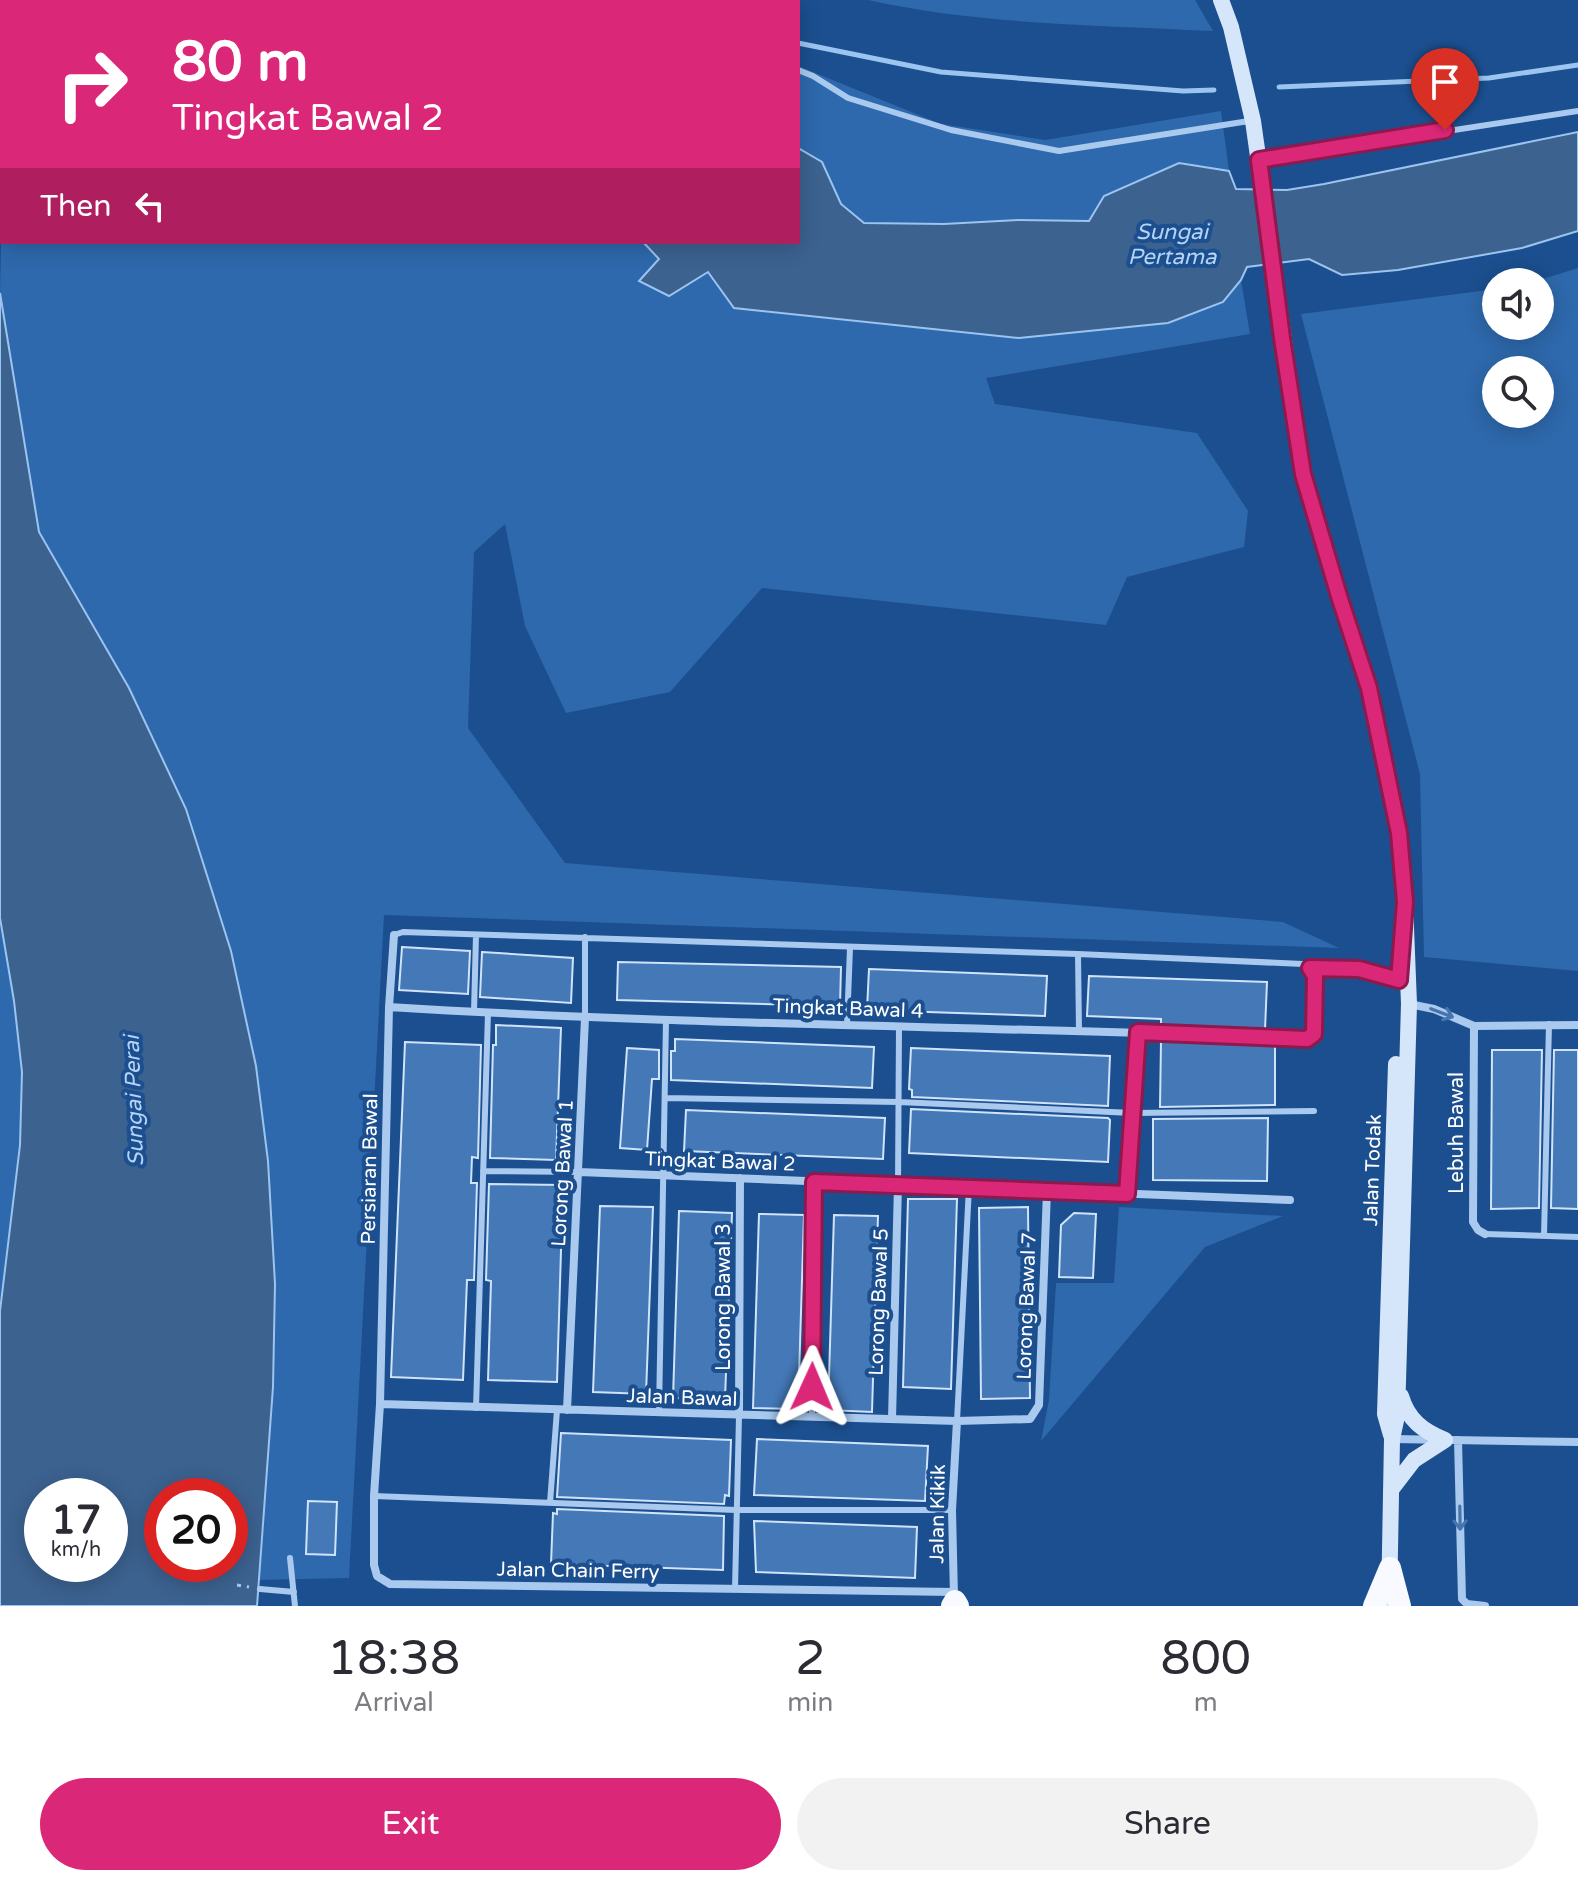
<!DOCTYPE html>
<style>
:root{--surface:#fff;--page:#f2f2f3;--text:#2b2b33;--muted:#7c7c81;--accent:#db2777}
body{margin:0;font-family:"Varela Round",sans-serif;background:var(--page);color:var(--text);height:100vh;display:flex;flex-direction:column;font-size:30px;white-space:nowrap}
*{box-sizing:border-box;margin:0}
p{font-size:26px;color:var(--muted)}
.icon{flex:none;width:44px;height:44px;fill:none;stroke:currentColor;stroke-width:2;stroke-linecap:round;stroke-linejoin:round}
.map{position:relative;height:1606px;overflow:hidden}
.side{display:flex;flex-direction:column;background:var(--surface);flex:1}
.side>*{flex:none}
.guide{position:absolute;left:0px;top:0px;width:800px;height:244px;box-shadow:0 4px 20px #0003;background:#db2777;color:#fff;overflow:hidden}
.controls{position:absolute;left:1482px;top:268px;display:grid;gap:16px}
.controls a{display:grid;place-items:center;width:72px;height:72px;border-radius:50%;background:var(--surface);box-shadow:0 4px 20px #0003;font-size:40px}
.speed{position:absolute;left:24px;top:1478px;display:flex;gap:16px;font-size:40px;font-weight:700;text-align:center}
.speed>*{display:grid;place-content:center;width:104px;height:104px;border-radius:50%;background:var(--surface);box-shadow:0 4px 20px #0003;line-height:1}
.speed small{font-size:20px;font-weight:400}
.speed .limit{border:12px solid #d22;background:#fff;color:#111}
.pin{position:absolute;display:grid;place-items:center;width:68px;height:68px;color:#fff;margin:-82px -34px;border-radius:50% 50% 50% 0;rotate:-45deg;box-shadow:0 0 8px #0007}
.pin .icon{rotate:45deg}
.me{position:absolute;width:88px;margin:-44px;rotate:1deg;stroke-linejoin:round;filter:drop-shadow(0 0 6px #0008)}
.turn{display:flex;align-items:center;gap:28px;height:168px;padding:0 40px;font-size:36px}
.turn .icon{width:104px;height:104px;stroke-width:2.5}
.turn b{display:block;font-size:56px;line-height:68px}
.then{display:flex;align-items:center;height:76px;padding:0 40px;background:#0003;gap:16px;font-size:30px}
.eta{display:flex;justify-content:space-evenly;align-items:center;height:136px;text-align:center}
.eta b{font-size:48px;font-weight:600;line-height:56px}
.action{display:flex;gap:16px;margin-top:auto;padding:16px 40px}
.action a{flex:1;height:92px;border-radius:48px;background:var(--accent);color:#fff;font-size:32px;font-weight:600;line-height:92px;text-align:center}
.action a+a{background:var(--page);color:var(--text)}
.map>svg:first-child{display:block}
.green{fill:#2e69ad;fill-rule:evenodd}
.water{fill:#3c6290;stroke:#9cc4f0;stroke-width:2;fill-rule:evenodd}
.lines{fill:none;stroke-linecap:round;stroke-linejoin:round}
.stream{stroke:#9cc4f0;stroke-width:5}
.building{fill:#4478b7;stroke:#cfe3fa;stroke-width:2}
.path{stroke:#a9c9ee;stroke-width:3;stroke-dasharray:4 6;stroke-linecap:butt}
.service{stroke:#a9c9ee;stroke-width:6}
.minor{stroke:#a9c9ee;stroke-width:8}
.secondary{stroke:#d6e6fa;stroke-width:16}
.trunk{stroke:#f8faff;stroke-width:22}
.oneway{stroke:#4674ac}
.route-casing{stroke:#8e194d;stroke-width:20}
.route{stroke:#db2777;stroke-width:14}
.labels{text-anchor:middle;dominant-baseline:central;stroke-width:8;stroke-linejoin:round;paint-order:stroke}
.street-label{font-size:20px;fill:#fff;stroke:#1b4f8f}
.water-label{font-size:22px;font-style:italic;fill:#b5d3f5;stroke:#1b4f8f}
</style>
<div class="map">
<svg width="1578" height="1606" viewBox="0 0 1578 1606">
<rect width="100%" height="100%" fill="#1b4f8f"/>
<path class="green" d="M868,0h327l18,31c-115,-6 -232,-6 -345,-31z
M798,66l143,58 104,16 176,-29 8,60 -50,-8 -75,33 -14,25 -72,-1 -74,4 -80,-1 -23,-19 -19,-42 -24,-14z
M2,197v45h641l17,17 48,13 515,30 18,-22 9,54 -264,44 9,26 202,29 51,78 -4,36 -117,30 -21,48 -344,-37 -92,104 -104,21 -41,-87 -20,-102 -31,28 -6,176 97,135 718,59 56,26 -955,-33 -35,663 -90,2 14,-193 2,-103 -7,-123 -12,-95 -25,-115 -45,-142 -57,-121 -90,-156 -39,-239z
M1578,268v703l-154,-14 -4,-183 -119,-460 195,-25v37h44v-44h-7zM1496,370h44v44h-44z
M0,918c9,50 19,101 22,153 4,77 -11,163 -22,240z
M1119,1207l164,9 -78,31 -164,194 8,-41 7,-117h58z"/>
<path class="water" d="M61,0h368l4,2h-374z
M1578,132v99l-56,17 -124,22 -56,5 -33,-16 -62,8 -6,13 -18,22 -55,21 -149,15 -285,-30 -26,-36 -39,24 -30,-15 20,-22 -16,-17h155v-94l24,14 19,42 23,19 80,1 74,-4 71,1 15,-25 75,-33 50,8 7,18 51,1 37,-6z
M0,293l39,239 90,156 57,121 45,142 25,115 12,95 7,123 -2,103 -16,219h-257v-295l20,-166 2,-73 -8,-71 -14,-83zM42,1496h68v68h-68zM162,1496h68v68h-68z"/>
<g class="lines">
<path class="stream" d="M662,0l5,2
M798,43l143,29 242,19 31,-1
M1279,87l210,-9 89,-13"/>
</g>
<path class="building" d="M402,947l68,4 -2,43 -69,-4z
M482,952l91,6 -2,45 -91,-6z
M618,962l223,5 -1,39 -223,-6z
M869,969l178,7 -2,40 -178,-6z
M1089,976l178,6 -2,48 -104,-3v-8l-74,-3z
M496,1025l65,3 -5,132 -66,-2 3,-113h3z
M675,1039l199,8 -2,41 -201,-8v-29h4z
M1161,1041l114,4v60l-115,2z
M405,1042l76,3 -3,113 -6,-1 -1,26h6l-3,97h-7l-4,100 -72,-3z
M627,1048l32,2v29h-7l-5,71 -27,-2z
M911,1048l199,8 -2,50 -196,-9v-7l-3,-1z
M1492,1050h50l-3,158 -48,1z
M1554,1050h24v159l-27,-1z
M911,1109l197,9 2,2 -2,42 -199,-9z
M686,1110l199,8 -2,41 -199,-8z
M1268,1118l-1,63 -114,-1v-61z
M489,1184l74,1 -6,197 -69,-2 3,-99 -5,-1z
M908,1199h49l-6,190 -48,-2z
M600,1206l53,1 -7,187 -53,-2z
M1028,1207l2,191 -49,1 -2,-191z
M679,1211l53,2 -7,186 -52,-1z
M1074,1213l22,1 -3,64 -34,-1 2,-52z
M759,1214l45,1 -6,194 -45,-1z
M834,1215l44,1 -6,196 -44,-2z
M561,1433l170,7 -2,56 -4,-1 -1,9 -167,-7z
M757,1439l171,7 -3,55 -171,-6z
M308,1501l29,1 -2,53 -29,-1z
M557,1509l167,7 -1,54 -172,-6 2,-51 4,1z
M754,1521l163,6 -2,51 -159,-6z"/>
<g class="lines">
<path class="path" d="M237,1585l12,2"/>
<path class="service" d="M629,0l4,2
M798,70l15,6 35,22 103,32 108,21 190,-30
M1259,160l319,-49
M394,935l9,-3 675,22 225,10 7,4
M585,937v81
M1078,954l1,77
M474,1012l2,-77
M847,1025l3,-77
M666,1098l233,4 233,11 182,-2
M483,1171l96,1
M898,1185l1,-158
M1485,1234l93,3
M1544,1236l5,-212
M476,1408l12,-395
M659,1413l7,-393
M812,1416l2,-234
M957,1421l12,-234
M374,1496l362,14h216
M550,1503l7,-93
M290,1558l5,48
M260,1589l34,3
M735,1589l4,-173"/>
<path class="minor" d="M394,935l-5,72 -9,397 -6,92v69l3,11 13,8 564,8
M1409,1004l25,5 40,17 104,-1
M389,1007c306,19 612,19 918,32l7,-5 1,-58 -5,-8 49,1 40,11
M1474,1026l-1,196 5,8 7,4
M579,1172l711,28
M1127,1194l11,-162
M380,1404l577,17 73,-2 9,-14 8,-214
M567,1410l18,-392
M739,1416l1,-238
M892,1419l6,-234
M1392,1439l186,3
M1458,1440l4,159 5,5 18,2
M954,1597l-2,-87 5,-89"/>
<path class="secondary" d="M1221,0l10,27 22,94 50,353 36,122 30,92 30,145 6,69 4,102 -12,412 -5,23 -3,167
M1401,1396c7,24 22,35 44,44
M1391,1435l-6,-21 11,-350
M1391,1490l23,-30 31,-20"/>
<path class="trunk" d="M1390,1568l10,38
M952,1606l3,-5 3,5
M1374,1606l16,-38"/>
</g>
<defs><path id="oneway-shaft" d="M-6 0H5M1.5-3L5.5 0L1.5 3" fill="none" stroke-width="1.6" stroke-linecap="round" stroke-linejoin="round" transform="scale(2)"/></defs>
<g class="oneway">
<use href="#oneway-shaft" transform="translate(1442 1013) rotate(21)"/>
<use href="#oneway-shaft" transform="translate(1460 1518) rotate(89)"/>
</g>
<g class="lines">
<g class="route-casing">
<path id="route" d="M812,1387l2,-205 313,12 11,-162 169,7 7,-5 1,-58 -5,-8 49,1 40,11 6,-78 -6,-69 -30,-145 -30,-92 -36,-122 -21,-136 -23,-178 186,-30"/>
</g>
<use href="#route" class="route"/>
</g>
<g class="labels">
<g class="street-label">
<text transform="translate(848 1009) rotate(2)">Tingkat Bawal 4</text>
<text transform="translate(1457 1133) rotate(-90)">Lebuh Bawal</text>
<text transform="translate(720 1162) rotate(2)">Tingkat Bawal 2</text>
<text transform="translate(370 1169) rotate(-89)">Persiaran Bawal</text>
<text transform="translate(1373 1170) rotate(-88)">Jalan Todak</text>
<text transform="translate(563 1173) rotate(-87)">Lorong Bawal 1</text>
<text transform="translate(724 1297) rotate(-90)">Lorong Bawal 3</text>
<text transform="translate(879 1302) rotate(-88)">Lorong Bawal 5</text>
<text transform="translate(1027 1306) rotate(-88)">Lorong Bawal 7</text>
<text transform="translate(682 1398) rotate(2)">Jalan Bawal</text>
<text transform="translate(938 1514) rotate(-89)">Jalan Kikik</text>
<text transform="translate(578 1571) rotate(1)">Jalan Chain Ferry</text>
</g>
<g class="water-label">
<text x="1172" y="232">Sungai<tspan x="1172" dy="25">Pertama</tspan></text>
<text transform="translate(134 1101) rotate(-92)">Sungai Perai</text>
</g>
</g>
</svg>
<div class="controls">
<a><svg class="icon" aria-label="sound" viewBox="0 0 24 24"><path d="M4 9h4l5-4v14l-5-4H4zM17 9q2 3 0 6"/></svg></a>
<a><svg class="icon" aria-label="search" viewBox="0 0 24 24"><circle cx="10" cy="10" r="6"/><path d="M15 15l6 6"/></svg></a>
</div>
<div class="speed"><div>17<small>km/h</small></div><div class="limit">20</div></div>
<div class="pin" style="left:1445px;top:130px;background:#d93025"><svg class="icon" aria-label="arrive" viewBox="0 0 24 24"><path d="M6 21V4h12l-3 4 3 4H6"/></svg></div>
<svg class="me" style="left:812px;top:1387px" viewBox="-20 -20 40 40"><path d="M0-17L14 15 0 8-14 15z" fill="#db2777" stroke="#fff" stroke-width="4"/></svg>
<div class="guide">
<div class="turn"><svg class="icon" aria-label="right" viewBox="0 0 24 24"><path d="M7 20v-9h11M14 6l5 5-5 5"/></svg><div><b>80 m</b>Tingkat Bawal 2</div></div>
<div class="then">Then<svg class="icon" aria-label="left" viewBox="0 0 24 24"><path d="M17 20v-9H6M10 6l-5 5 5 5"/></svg></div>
</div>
</div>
<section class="side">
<div class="eta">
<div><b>18:38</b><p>Arrival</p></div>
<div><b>2</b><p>min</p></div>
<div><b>800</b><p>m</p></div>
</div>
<div class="action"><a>Exit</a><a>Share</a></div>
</section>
